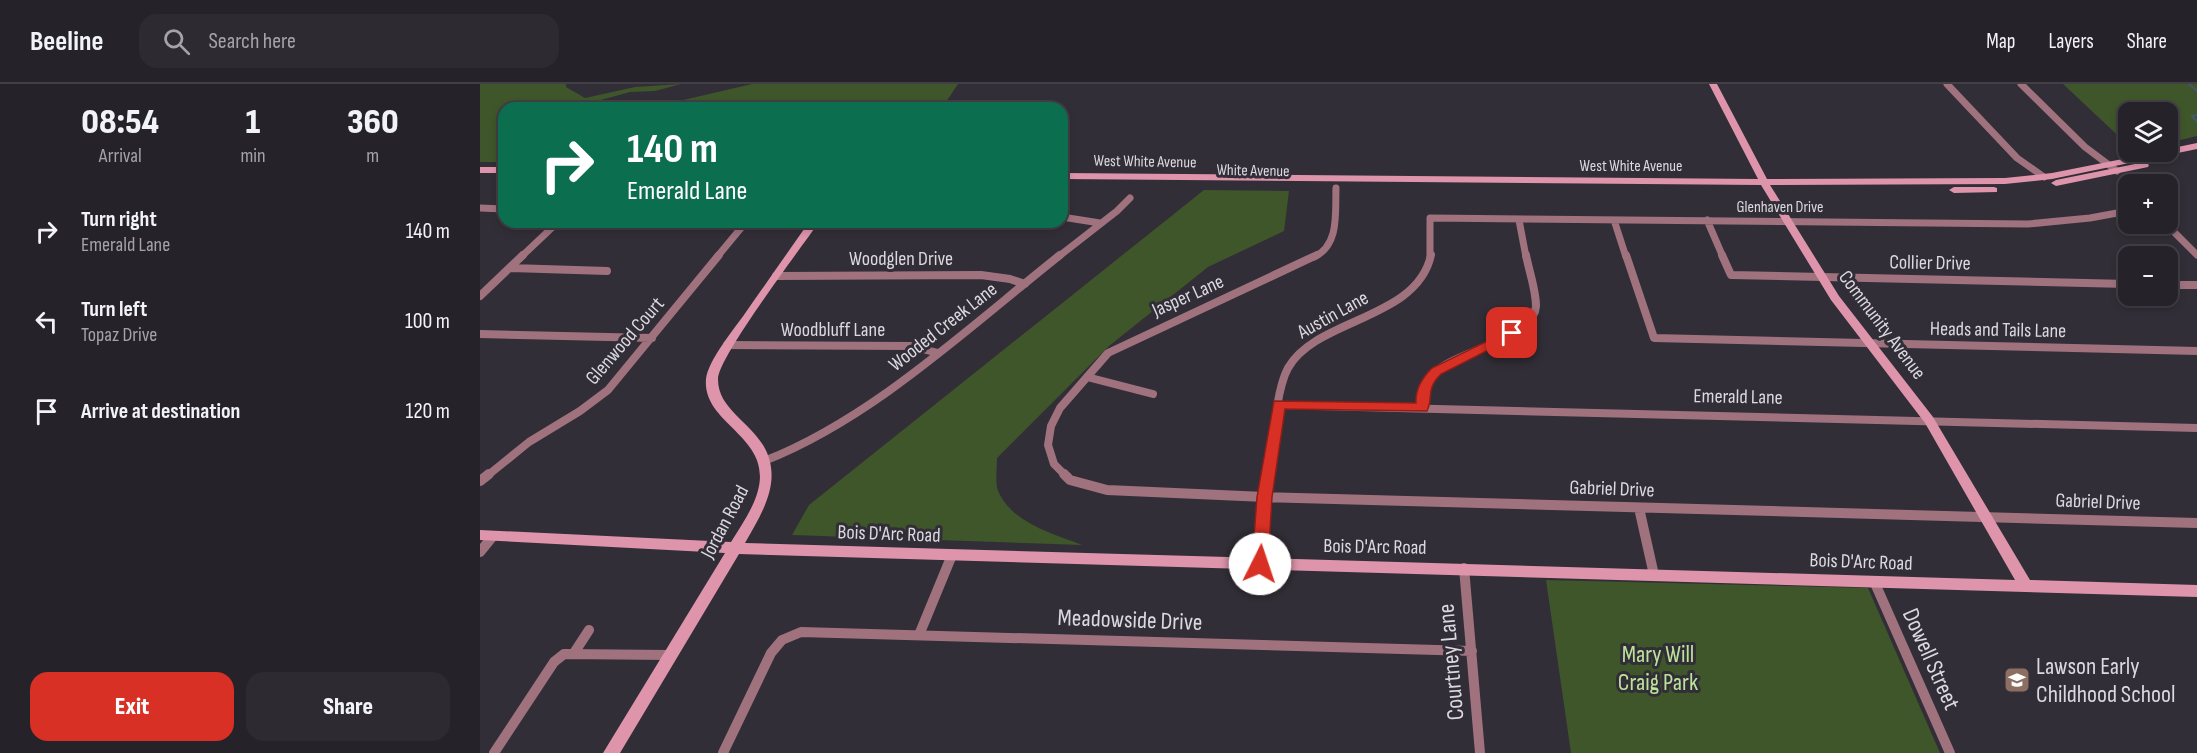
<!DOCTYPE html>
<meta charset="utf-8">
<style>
:root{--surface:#262229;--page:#2e2a31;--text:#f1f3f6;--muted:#a4a4a8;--line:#423f46;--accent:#d93025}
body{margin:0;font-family:"Sofia Sans Condensed",sans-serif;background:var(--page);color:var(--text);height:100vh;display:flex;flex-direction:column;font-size:22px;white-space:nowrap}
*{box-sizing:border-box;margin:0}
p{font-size:20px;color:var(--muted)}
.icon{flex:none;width:33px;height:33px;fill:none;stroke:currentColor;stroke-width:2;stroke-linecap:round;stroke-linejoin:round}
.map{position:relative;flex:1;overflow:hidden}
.side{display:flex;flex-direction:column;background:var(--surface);width:480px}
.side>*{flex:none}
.banner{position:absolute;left:18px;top:18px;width:570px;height:126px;border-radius:18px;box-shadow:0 3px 9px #0003,0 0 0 2px var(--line);background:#0b6e4f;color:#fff;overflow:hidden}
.buttons{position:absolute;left:1638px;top:18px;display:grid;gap:12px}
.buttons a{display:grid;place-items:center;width:60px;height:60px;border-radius:12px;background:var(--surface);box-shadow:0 3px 9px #0003,0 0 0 2px var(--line);font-size:30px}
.pin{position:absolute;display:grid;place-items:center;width:51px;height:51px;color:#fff;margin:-26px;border-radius:12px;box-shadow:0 3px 9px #0006}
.me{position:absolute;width:66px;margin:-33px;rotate:4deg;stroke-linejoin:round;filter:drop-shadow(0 0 4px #0008)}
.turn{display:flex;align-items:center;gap:21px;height:126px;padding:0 30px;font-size:27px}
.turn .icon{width:78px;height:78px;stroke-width:2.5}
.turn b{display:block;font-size:42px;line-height:51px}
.eta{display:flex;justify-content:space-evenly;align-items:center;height:102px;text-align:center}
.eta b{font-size:36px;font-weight:800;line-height:42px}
.primary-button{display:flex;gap:12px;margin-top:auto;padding:12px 30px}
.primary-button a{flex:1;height:69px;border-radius:18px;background:var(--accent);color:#fff;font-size:24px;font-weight:800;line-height:69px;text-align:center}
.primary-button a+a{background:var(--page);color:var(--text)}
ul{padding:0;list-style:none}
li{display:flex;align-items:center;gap:18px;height:90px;padding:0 30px}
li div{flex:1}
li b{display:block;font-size:22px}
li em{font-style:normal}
header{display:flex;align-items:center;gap:36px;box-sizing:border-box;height:84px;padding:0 30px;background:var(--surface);border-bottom:2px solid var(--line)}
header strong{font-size:28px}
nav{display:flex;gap:33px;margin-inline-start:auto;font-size:21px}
.search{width:420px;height:54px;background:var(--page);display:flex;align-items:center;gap:15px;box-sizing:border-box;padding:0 21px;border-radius:18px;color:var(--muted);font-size:22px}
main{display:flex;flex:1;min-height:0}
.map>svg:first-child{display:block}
.green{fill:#3f552a}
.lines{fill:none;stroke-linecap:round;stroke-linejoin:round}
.stream{stroke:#42596c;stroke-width:2}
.street-far2{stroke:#9f727e;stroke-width:7}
.street-far1{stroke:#9f727e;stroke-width:8}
.street{stroke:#9f727e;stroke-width:10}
.secondary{fill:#de95ab;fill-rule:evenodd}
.route{fill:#d93025;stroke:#8d1f18;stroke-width:1.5}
.labels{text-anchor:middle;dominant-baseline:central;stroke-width:6;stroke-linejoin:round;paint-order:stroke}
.far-street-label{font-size:16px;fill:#dbd9df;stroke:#322e37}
.street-label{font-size:20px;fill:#dbd9df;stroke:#322e37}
.near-street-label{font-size:24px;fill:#dbd9df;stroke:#322e37}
.near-park-label{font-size:24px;fill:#bde39b;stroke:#322e37}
.near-poi-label{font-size:24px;fill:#dbd9df;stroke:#322e37;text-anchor:start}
</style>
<header>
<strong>Beeline</strong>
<div class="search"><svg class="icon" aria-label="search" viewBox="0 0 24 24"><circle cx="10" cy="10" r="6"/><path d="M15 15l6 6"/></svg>Search here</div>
<nav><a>Map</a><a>Layers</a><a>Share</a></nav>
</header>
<main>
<section class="side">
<div class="eta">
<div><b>08:54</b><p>Arrival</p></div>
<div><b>1</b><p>min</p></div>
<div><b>360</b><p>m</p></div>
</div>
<ul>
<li><svg class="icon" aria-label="right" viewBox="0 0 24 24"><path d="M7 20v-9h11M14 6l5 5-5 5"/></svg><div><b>Turn right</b><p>Emerald Lane</p></div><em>140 m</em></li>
<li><svg class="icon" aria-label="left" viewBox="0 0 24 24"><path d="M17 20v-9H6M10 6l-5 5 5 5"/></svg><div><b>Turn left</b><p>Topaz Drive</p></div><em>100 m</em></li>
<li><svg class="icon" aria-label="arrive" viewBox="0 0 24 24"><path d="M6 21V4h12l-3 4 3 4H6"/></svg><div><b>Arrive at destination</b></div><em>120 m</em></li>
</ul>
<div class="primary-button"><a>Exit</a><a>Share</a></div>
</section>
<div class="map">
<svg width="1717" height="669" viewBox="0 0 1717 669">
<rect width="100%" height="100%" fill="#322e37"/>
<path class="green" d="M0,0h86v3l19,11 50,-11 46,-3 -26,7 -25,1 -40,11 -48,5h-38v54h-24z
M272,0h206l-16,24h-293z
M1583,0h134v52l-29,7v-31h-40v33z
M724,106l85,1 -5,40 -76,36 -99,79 -112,112c0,10 -2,24 1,33 14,32 54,42 84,54l-290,-10 17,-30z
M1066,496l322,8 72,165h-369z"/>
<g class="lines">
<path class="stream" d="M1709,0l8,7
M1717,31l-5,1 5,6"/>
<path class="street-far2" d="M1467,0l70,74 27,19
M1541,0l64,63 32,24
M0,124l24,1
M582,133l38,6
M1039,136l7,37
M1134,136l12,37
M1227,136l16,37
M1686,140l31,31
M41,173l37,-35
M237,173l29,-35
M578,173l59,-46 13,-13
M834,173c26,-12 21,-45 22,-69
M950,173v-39l598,6 62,-6 38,-7"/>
<path class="street-far1" d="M1146,171l28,83 543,13
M1242,171l9,20 397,9
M31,184l96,3
M296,192l205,-1 29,4 15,5
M1688,201h29
M0,212l43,-41
M0,250l172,4
M247,261l184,1 27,7
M607,293l66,17
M799,321l918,23
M943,324c0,-13 1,-25 11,-35 19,-20 101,-36 102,-67 0,-16 -7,-35 -10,-51
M284,377c108,-42 205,-134 296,-206
M7,392l42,-34 51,-31 28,-21 111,-135
M586,392l-12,-12 -6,-19 3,-19 9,-18 48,-55 209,-98
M789,392c4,-29 6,-84 19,-108 28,-50 129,-48 143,-113"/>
<path class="street" d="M584,390l6,6 37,10 158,7 932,26
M0,397l9,-7
M1159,424l15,67
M0,468l13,-16
M780,480l9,-90
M984,484l16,185
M1394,497l76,172
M439,551l33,-80
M94,569l15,-23
M14,669l60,-91 10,-8 106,1
M243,669l48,-100 11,-13 19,-8 671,19"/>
<path class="secondary" d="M1229,0h8l50,95 238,-1 47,-5 106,-21h10v-3l29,-6v6l-145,30 -47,5 -235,1 69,111 94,121 97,163 167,5v12l-1458,-43 -119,199h-17l122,-200 -245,-13v-10l251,12c8,-13 17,-26 23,-40 28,-65 -52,-74 -48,-123 2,-19 29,-51 40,-67 21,-30 42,-60 63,-90h10c-18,26 -101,135 -101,157 0,16 8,25 18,36 9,9 20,19 27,30 21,35 -1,68 -18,98l1270,37 -90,-157 -94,-123 -70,-115 -699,-6v-6l696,6z
M1665,78l4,3 -1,2 -92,19 -5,-3 5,-3z
M0,83h24v6h-24z
M1514,103l3,1v4l-43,1 -5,-3 5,-3z"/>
</g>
<path class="route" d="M1032,245l6,4 -2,3 -75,38c-16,16 -7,22 -14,37l-142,-2 -13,88 -4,67 -2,4 -6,2 -6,-2 -2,-4 5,-67 17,-96 142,2c-1,-14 6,-25 16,-35z"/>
<defs>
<g id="school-square" transform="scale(1.35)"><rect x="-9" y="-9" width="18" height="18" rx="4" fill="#8d6e63" stroke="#322e37"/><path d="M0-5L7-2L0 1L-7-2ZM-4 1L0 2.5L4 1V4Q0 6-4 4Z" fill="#fff"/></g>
</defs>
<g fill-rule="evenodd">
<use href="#school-square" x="1537" y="596"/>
</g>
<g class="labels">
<g class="far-street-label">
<text transform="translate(665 78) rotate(1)">West White Avenue</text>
<text x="1151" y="82">West White Avenue</text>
<text transform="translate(773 87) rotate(1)">White Avenue</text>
<text x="1300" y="123">Glenhaven Drive</text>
</g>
<g class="street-label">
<text x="421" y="175">Woodglen Drive</text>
<text transform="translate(1450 179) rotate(1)">Collier Drive</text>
<text transform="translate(708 212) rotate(-24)">Jasper Lane</text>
<text transform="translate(853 231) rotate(-29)">Austin Lane</text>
<text transform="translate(1402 241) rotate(53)">Community Avenue</text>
<text transform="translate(463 243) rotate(-38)">Wooded Creek Lane</text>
<text x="353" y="246">Woodbluff Lane</text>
<text transform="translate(1518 246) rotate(1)">Heads and Tails Lane</text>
<text transform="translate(145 257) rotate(-49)">Glenwood Court</text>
<text transform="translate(1258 313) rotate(1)">Emerald Lane</text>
<text transform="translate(1132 405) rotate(2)">Gabriel Drive</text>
<text transform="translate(1618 418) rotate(2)">Gabriel Drive</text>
<text transform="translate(245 438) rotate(-62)">Jordan Road</text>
<text transform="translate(409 450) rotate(2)">Bois D'Arc Road</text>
<text transform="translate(895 463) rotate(1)">Bois D'Arc Road</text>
<text transform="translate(1381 478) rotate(2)">Bois D'Arc Road</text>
</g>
<g class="near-street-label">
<text transform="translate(650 536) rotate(2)">Meadowside Drive</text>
<text transform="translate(1451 575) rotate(66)">Dowell Street</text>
<text transform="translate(971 578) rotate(-95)">Courtney Lane</text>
</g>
<g class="near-park-label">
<text x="1178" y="570">Mary Will<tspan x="1178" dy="28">Craig Park</tspan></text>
</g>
<g class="near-poi-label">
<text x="1556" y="582">Lawson Early<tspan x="1556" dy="28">Childhood School</tspan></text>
</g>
</g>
</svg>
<div class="buttons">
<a><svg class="icon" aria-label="layers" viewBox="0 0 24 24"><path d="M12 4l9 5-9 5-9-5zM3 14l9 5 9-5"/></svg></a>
<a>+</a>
<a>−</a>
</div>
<div class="pin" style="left:1032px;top:249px;background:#d93025"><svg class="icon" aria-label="arrive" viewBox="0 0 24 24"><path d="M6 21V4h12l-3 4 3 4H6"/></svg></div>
<svg class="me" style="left:780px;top:480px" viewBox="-20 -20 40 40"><circle r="19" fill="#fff"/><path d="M0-13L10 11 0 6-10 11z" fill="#d93025"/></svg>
<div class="banner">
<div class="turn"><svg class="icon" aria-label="right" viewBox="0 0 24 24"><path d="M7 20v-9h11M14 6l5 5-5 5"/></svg><div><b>140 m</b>Emerald Lane</div></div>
</div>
</div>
</main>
